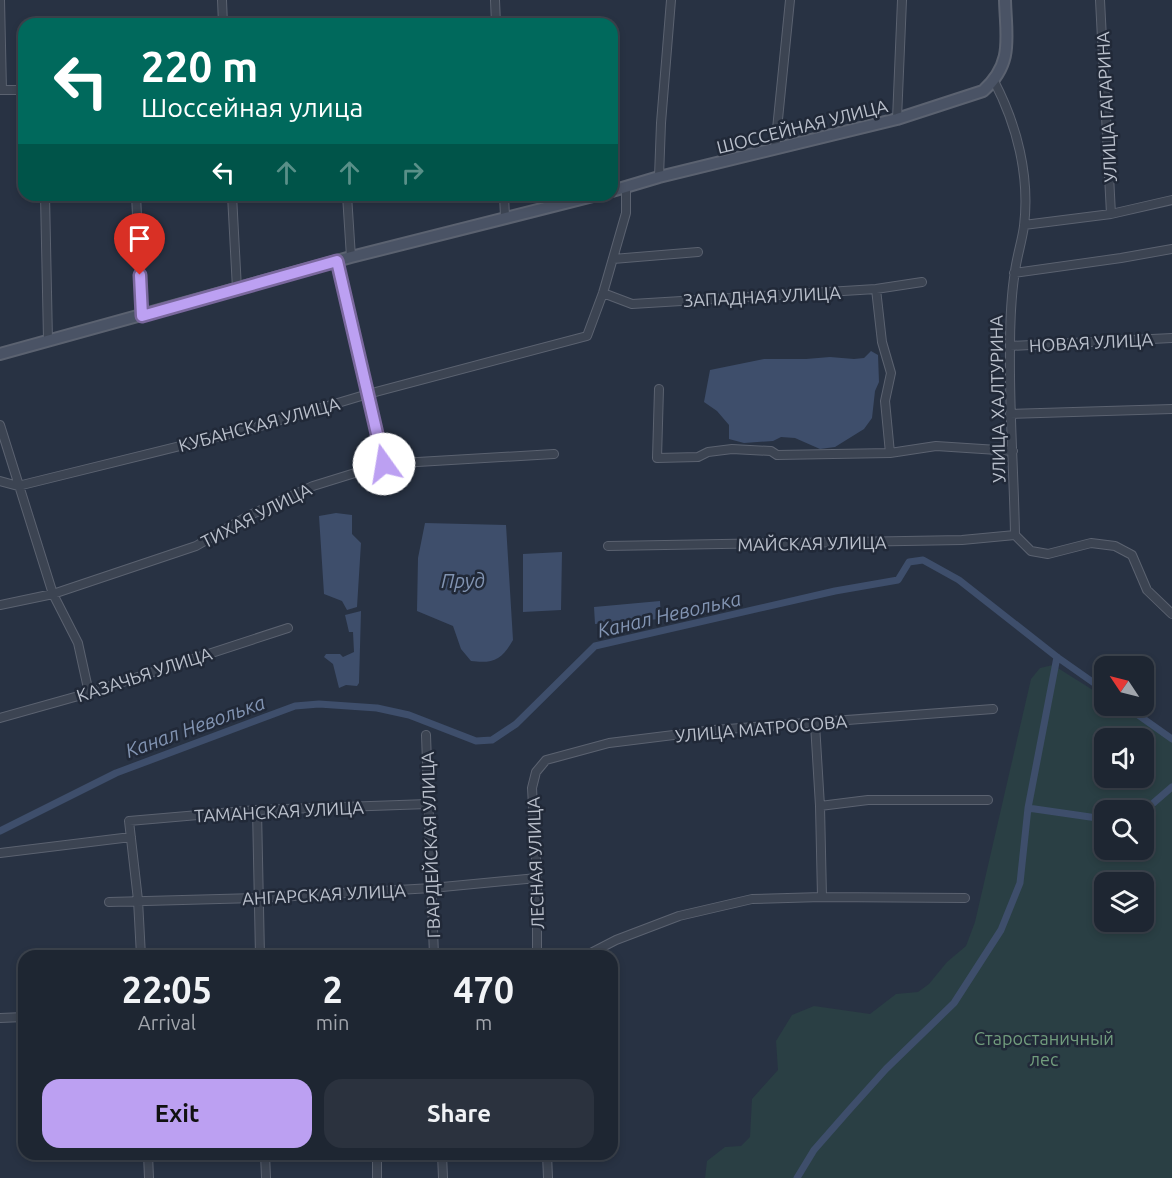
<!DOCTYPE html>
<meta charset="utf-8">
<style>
:root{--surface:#1e2632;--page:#2b323e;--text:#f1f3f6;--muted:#a1a5ac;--line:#3c434d;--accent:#bca0f2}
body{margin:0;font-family:Ubuntu,sans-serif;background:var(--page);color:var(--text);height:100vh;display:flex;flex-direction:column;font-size:22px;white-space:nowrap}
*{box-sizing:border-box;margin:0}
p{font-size:20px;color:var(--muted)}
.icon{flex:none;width:33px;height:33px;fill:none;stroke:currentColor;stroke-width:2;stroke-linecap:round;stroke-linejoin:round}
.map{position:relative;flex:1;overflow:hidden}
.details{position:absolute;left:18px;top:950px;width:600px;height:210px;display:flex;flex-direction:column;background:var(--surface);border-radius:18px;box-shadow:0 3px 9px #0003,0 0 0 2px var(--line)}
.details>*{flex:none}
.top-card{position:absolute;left:18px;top:18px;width:600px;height:183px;border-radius:18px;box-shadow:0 3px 9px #0003,0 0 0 2px var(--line);background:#00695c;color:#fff;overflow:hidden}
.needle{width:39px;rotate:305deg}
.fabs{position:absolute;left:1094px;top:656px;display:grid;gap:12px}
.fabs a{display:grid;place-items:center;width:60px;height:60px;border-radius:12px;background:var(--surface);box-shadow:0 3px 9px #0003,0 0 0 2px var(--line);font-size:30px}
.pin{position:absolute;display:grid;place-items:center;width:51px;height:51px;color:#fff;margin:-62px -26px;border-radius:50% 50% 50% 0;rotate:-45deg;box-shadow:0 0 6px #0007}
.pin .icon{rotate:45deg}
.me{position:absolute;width:66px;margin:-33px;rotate:347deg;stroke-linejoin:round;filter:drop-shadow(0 0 4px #0008)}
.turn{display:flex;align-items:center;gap:21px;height:126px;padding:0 24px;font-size:27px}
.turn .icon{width:78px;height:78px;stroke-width:2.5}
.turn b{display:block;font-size:42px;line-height:51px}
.lanes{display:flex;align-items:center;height:57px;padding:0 24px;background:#0003;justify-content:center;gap:30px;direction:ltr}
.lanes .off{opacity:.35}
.eta{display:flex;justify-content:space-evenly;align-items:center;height:102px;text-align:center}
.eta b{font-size:36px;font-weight:700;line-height:42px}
.cta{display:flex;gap:12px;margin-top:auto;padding:12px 24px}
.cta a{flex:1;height:69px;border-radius:18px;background:var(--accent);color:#111;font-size:24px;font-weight:700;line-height:69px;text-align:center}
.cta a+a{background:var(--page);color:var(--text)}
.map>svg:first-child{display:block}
.green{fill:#2a3f44;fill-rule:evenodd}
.water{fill:#3e4e6b}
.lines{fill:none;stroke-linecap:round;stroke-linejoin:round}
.canal{stroke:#3e4e6b;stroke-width:7}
.minor-casing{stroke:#5b6270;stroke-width:10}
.secondary-casing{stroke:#5b6270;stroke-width:14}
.minor{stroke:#3c4452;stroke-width:8}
.secondary{stroke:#4a5365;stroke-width:10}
.route-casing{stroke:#7a689d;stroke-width:15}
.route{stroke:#bca0f2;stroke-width:10}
.labels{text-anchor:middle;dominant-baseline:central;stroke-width:5;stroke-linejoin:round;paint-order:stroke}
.street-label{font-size:18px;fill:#bac0cc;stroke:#212938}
.park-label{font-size:18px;fill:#719c7d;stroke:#212938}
.water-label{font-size:20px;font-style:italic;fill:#8294b2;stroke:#212938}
</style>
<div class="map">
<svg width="1172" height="1178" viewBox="0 0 1172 1178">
<rect width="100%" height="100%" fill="#283243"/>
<path class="green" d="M1053,665l51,32v8h12l53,33h3v440h-467l2,-17 18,-14 16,-1 9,-9 2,-38 26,-29 -2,-29 16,-26 22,-9 56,8 26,-20 22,-2 11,-8 18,-22 19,-16 9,-24 56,-243 9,-11zM1104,738h39v39h-39zM1104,810h39v39h-39zM1104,882h39v39h-39z"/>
<path class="water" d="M871,351l7,4 1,27 -4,9 -3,27 -8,11 -29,18 -15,2 -25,-11 -14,-1 -8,4 -29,2 -15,-4v-14l-12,-14 -13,-9 6,-32 54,-11h42l24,-2 24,2 10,-1z
M336,513l16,2v19l9,9 -4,64 -10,3 -5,-9 -18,-7 -5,-78z
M425,523l81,2 7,115c-11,19 -19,24 -42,21l-10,-12 -8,-23 -36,-15 1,-53z
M562,552l-1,58 -38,2v-58z
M660,601l1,18 -66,5 -1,-17z
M361,611l-2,72 -2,3 -11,-1 -7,3 -6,-24 -9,-7 2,-3h14l3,3 11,-5 -1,-20h-4l-4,-17z"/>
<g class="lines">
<path class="canal" d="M1124,705l48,34
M1028,808l76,11
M1143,812l29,-25
M0,831l116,-58 179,-67 24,-2 58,4 32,7 67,26 16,-1 24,-16 79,-78 240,-55 63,-11 11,-18 14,-2 36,20 98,77 47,33
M797,1178l17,-28 36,-41 36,-40 68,-66 47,-73 19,-47 8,-75 29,-151"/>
<g class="minor-casing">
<path id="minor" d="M0,0l2,90
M222,0l1,24
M495,0l1,24
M1100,0l11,214
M994,81c23,44 36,95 30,145 -2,15 -7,30 -9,45 -4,25 -5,52 -5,77 -1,63 4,125 5,187l16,16 17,3 43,-11 24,3 17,9 15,35 25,24
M0,90h24
M897,119l5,-119
M775,149l15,-149
M659,177l2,-54 10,-123
M45,195l3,145
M136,195l6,121
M232,195l5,94
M347,195l4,62
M504,195l1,22
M1024,225l87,-11 61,-14
M613,259l85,-7
M337,261l47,203
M1014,273l107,-15 51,-9
M876,289l6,53 9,31 -6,28 5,52
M603,293l29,11 244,-15 46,-7
M1010,346l162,-8
M659,389l-2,69 41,-1 10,-5 24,-3 39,2 6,4 113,-2 46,-7 77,5
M1010,414l162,-5
M0,425l53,169 25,49 11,50
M0,481l18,5 239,-59 111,-33 219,-58 16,-43 23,-80v-25
M608,546l354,-6 53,-5
M0,605l53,-11 143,-48 52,-30 65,-30 71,-22 170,-10
M0,718l89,-25 199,-65
M815,724l5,82 2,91
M426,735l8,221
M820,806l48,-6h120
M257,810l3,146
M0,853l131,-16
M109,902l151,-4 172,-10 105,-10
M141,956l-3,-56 -9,-79 128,-11 171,-6
M537,956v-78l-5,-90 4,-16 10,-12 63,-17 105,-13 279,-21
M585,956l31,-16 63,-24 73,-17 70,-2 143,1
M0,1018l24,-1
M148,1154l1,24
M265,1154l1,24
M377,1154v24
M442,1154l1,24
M547,1154l1,24"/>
</g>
<g class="secondary-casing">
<path id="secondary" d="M612,191l47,-14 238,-58 86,-28c31,-28 23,-53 22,-91
M0,354l351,-97 246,-62"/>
</g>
<use href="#minor" class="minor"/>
<use href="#secondary" class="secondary"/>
</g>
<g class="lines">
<g class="route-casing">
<path id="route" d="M140,275l2,41 195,-55 47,203"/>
</g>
<use href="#route" class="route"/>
</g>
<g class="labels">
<g class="street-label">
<text transform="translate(1106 107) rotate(-93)">УЛИЦА ГАГАРИНА</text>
<text transform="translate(802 126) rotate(-14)">ШОССЕЙНАЯ УЛИЦА</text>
<text transform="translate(762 296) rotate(-3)">ЗАПАДНАЯ УЛИЦА</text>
<text transform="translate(1091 342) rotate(-3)">НОВАЯ УЛИЦА</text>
<text transform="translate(997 399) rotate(-91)">УЛИЦА ХАЛТУРИНА</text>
<text transform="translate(259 424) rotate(-15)">КУБАНСКАЯ УЛИЦА</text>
<text transform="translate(256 515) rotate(-27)">ТИХАЯ УЛИЦА</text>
<text transform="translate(812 543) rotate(-1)">МАЙСКАЯ УЛИЦА</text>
<text transform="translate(144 674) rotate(-18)">КАЗАЧЬЯ УЛИЦА</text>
<text transform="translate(761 728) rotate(-5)">УЛИЦА МАТРОСОВА</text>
<text transform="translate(279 811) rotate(-3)">ТАМАНСКАЯ УЛИЦА</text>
<text transform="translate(430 845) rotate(-92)">ГВАРДЕЙСКАЯ УЛИЦА</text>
<text transform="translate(535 863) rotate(-92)">ЛЕСНАЯ УЛИЦА</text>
<text transform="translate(324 894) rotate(-3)">АНГАРСКАЯ УЛИЦА</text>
</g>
<g class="park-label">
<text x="1044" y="1038">Старостаничный<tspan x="1044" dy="21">лес</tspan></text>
</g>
<g class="water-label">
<text x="463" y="580">Пруд</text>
<text transform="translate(669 614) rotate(-13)">Канал Неволька</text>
<text transform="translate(195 726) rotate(-20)">Канал Неволька</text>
</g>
</g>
</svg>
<div class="fabs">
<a><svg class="needle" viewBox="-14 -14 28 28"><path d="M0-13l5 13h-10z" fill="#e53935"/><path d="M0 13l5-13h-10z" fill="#a1a5ac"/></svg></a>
<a><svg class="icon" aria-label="sound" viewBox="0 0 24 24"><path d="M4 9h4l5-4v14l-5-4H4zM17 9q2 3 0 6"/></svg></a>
<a><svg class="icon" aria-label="search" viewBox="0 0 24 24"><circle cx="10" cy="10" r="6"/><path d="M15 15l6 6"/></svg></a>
<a><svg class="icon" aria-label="layers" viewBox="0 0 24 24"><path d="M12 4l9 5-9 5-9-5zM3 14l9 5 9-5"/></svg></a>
</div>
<div class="pin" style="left:140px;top:275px;background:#d93025"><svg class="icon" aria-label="arrive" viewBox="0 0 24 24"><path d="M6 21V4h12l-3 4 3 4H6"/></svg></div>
<svg class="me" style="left:384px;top:464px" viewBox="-20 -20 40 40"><circle r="19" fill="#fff"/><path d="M0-13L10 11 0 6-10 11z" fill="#bca0f2"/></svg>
<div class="top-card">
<div class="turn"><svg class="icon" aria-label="left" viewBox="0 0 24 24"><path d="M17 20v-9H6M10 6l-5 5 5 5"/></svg><div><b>220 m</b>Шоссейная улица</div></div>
<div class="lanes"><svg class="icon" aria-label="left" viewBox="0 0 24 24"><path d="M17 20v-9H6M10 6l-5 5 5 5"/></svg><svg class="icon off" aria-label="ahead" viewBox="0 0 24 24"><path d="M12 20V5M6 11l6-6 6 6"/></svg><svg class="icon off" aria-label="ahead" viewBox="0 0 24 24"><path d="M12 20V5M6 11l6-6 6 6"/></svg><svg class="icon off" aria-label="right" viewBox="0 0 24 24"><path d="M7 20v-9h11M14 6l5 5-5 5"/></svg></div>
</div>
<section class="details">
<div class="eta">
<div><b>22:05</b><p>Arrival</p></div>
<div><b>2</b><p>min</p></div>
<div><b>470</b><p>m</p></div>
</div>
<div class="cta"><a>Exit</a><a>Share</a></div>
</section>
</div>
